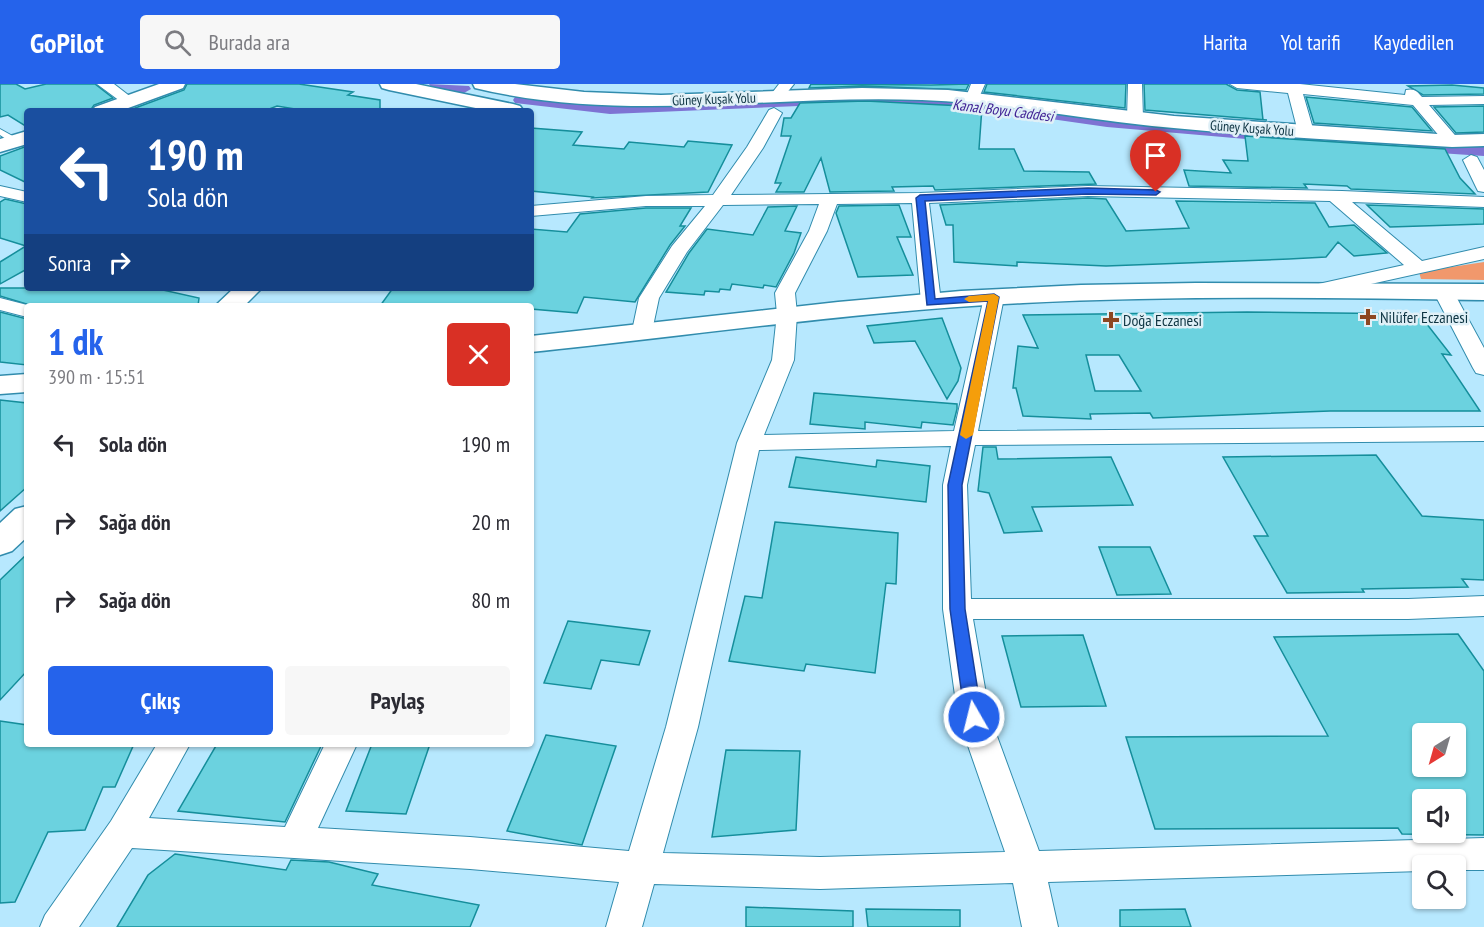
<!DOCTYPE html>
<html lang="tr">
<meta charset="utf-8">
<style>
:root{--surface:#fff;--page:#f7f7f7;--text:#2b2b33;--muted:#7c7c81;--accent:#2563eb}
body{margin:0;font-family:"PT Sans Narrow",sans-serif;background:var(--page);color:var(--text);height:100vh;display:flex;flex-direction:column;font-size:22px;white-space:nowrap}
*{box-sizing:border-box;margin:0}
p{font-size:20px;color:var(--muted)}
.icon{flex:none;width:33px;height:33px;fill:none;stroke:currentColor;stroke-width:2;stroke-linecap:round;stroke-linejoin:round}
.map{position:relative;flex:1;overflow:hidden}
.drawer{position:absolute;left:24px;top:219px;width:510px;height:444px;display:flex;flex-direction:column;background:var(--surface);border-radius:6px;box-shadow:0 2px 4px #0004}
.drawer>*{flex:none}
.hud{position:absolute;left:24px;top:24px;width:510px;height:183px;border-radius:6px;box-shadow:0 2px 4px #0004;background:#1a4fa0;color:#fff;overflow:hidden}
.needle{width:39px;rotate:217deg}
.controls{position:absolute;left:1412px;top:639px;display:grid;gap:12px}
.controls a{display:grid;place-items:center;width:54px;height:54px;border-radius:6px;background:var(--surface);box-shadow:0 2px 4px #0004;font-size:30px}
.pin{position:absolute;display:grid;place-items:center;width:51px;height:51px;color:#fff;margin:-62px -26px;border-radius:50% 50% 50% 0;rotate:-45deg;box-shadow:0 0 6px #0007}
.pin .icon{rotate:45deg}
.me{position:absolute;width:66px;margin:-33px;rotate:352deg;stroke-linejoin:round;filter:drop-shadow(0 0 4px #0008)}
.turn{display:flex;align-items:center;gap:21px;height:126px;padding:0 24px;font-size:27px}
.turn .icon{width:78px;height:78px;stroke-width:2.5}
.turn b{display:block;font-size:42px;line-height:51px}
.then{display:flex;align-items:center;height:57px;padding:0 24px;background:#0003;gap:12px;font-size:22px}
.round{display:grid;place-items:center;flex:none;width:63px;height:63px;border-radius:6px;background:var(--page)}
.headline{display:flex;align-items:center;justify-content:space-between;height:102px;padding:0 24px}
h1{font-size:36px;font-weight:700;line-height:45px;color:var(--accent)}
.primary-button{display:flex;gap:12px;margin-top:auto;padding:12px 24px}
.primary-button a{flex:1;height:69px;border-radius:6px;background:var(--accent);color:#fff;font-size:24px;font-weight:700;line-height:69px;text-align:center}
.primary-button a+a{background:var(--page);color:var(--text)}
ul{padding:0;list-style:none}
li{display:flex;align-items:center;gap:18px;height:78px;padding:0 24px}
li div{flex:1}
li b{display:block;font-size:22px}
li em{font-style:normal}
header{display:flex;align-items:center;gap:36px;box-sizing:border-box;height:84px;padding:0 30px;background:var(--accent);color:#fff}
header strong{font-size:28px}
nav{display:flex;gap:33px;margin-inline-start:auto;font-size:21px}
.search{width:420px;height:54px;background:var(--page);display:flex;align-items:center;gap:15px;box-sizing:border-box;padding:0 21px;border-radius:6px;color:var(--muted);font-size:22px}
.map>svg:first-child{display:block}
.green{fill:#f1986c}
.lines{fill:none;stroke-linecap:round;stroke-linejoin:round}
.canal{fill:#7e73d3;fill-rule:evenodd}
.building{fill:#6bd2df;stroke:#158e9b;stroke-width:1.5;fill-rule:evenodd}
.lane-casing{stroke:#318cad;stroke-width:2}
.street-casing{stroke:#318cad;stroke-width:2}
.secondary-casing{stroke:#318cad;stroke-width:3}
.lane{fill:#fff;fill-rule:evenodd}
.street{fill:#fff;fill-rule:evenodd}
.secondary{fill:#fff;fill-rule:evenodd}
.route{fill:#2563eb;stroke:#184099;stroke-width:1.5}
.slow{fill:#f59e0b}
.poi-dot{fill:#8d4721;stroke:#e0f0f7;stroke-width:2}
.labels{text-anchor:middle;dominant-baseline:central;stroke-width:5;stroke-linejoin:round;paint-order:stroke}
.far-street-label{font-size:14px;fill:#0f3543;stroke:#e0f0f7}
.far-water-label{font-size:15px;font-style:italic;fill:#412395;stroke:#e0f0f7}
.poi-label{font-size:16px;fill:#0f3543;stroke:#e0f0f7;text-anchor:start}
</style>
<header>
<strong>GoPilot</strong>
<div class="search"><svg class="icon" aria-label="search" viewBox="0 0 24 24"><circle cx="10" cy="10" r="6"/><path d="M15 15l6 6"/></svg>Burada ara</div>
<nav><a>Harita</a><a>Yol tarifi</a><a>Kaydedilen</a></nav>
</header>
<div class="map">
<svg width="1484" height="843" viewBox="0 0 1484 843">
<rect width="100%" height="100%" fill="#b7e8fe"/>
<path class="green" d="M1484,178v18l-63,-1 -2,-7z"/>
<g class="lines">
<path class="canal" d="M429,0l40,2 2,3 -7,4 -33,-6z
M520,12l90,10 238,-10h75l50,4 134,19 210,18 7,4 -7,4 -210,-18 -134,-19 -50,-4h-75l-238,10 -95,-11 -2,-3 2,-3z
M1414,59l70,3v10l-75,-5 -3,-3 3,-3z"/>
</g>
<path class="building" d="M0,0h16l9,5 21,-5h49l18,14 -19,7 -4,6h-63v16l-19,-12 -8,2z
M187,0h112l54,8 -5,3 32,5v11h-73l-30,-5 -13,5h-137l57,-21z
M811,0l120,1 38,-1 -3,6 -104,-4 -53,2z
M987,0h139l-1,24 -141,-16z
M1144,0h82l11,6 23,2 3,28h4l-122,-10z
M1452,1l32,3v6l-61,1 -15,-9z
M1306,13l106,10 20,24 -118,-8z
M866,17l116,6 -3,42h35l10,22 65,1 7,12 -161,6 -2,-4 -41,1 2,4 -64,1 -9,-34 -17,34h-28l5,-9h-6l16,-47h-10l3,-18h7l9,-15z
M1484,22v26l-28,1 -22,-26z
M531,44l51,4 -9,13 51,4 5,-7 55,5 4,-6 44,4 -24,47 -116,6 1,-1 -62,-6z
M1245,52l200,13 15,29 15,16 -124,-5 -4,-3 -43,-2 3,4 -118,-2 -5,-16 47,3 -8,-13 25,1z
M27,62v37l-27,-13v-14z
M1088,114l18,1 20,32 63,-3 -13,-27 139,2 14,24 25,-2 33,28 -33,3 -16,-14 -12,15 -37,2 -183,7 -89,-4v4l-63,-4 -1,-37h-7l-6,-20z
M5,115l22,5v65l-27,15v-22l26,-16 -26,-8v-36z
M899,121l12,32h-14l16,38 -55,2 -22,-64 3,-7z
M1367,121l117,4v15l-94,3z
M797,122l-12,25 16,2 -7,20 -18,34 -12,-2 -1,3 -31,-4 -2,6 -10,-1 -1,3 -14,-1 -1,4 -38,-3 23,-39 18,-24 46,6 15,-28z
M646,124h45l-11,18h5l-15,19 -35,57 -51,-5 -7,16 -46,-4v-3h-151l13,-18h138v-59l36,3 13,-18z
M0,204h154l45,10 -1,8h-165l-33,-10z
M0,228l27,7v46l-27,-3z
M1247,228l172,2 32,41 -9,-1 38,57h-150l-177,7 -3,-5 -60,1 1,5 -68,-3 -7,-28h-3l5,-42 20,2 -15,-33zM1086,271h33l22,36h-46z
M942,234l19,50 -3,13 -11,18 -32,-58 -41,2 -7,-17z
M814,309l143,11v5l-4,16 -31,-3 -1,6 -56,-6v7l-55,-5z
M0,316l27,3v84l-27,24z
M983,363h13l2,12 113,-2 22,48 -101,2 10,24 -38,2 -15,-40 -11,-2z
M1376,371l46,61 62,4v60l-22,-1 6,8 -106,2 2,3 -77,1 -33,-57h14l-45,-79z
M796,373l80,10 1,-7 53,6 -4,36 -137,-15z
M775,438l123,11 -2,51 -10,-1 -11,90 -69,-9 -2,7 -75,-10 16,-65 17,2z
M1099,463h51l21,47 -54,1z
M27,470v117l-27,29v-120z
M568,537l82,10 -11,34 -38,-5 -10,29 -47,-6z
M1458,550l26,37v164l-82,-1 -4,-6 -243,1 -29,-92 202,-1 -54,-99zM1422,650h33v32h-33zM1422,716h33v32h-33z
M1083,551l23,71 -85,1 -19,-71z
M0,637l27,4v19h107l-19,43h-12l-18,43 -37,2 -33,70 -15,1z
M546,651l70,11 -34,99 -75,-14z
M217,660h105l-37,78 -107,-11z
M372,660h58l-24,70 -60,-3z
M726,666l74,1 -4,79 -84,7z
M175,770l111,16 5,-10 38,2 49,12 -6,11 107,20 -9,22h-353l31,-52z
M746,823l107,4v16h-107z
M866,825l94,1v17h-92z
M1185,825l6,18h-71v-17z"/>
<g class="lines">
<g class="lane-casing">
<path id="lane" d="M0,45l18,10v4h-6l-12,-8z"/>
</g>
<g class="street-casing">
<path id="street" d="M97,0h17l22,17 -7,4 -5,-1z
M779,0h15l-13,16h-10l-2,-3z
M971,0h14l-7,16h-10l-2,-3z
M1128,0h14l1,34 -3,3h-10l-3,-3z
M1230,0h70l105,11 1,-5c8,-2 11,1 16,7l62,-1v8l-55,1 31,36 -8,5 -6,-2 -33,-39 -110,-11 11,38 -8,5 -8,-5 -10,-39 -51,-5z
M774,24l8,5 -19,35 -32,47 189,-2 168,-7 254,5 142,6v10l-132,-5 70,59 62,-14v12l-163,36 -7,-2 -3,-4 3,-4 90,-20 -74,-64 -242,-5 -159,7 12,99 -3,4h-14l-3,-4 -9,-99 -75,1 -10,27 -32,62 2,21 -3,46 -30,75 190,-4 30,-134 3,-4h14l3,4 -26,134 506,-4v14l-509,4 -8,40 4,114h437l76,-3v20l-76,3h-435l17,98 49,134 445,-13v32h-29v-4h-33v5l-374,11 10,45h-36l-9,-44 -193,6 -166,-5 -12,43h-36l13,-45 -149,-13 -338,-21 -53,79h-39l5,-12 66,-94 46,-77h33l-41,74 136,9 40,-83h32l-39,84 152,9 159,14 37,-124 71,-284 35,-83 5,-46 -2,-21 34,-62 10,-27 -96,1 -36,47 -28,46 -7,33 -3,4 -7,2 -7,-2 -3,-4 7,-33 33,-52 33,-40h-59l-115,10v-10l115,-10 67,-1 34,-48 22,-37zM951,362l-8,39v124l15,108 47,135 -185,5 -157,-4 35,-126 61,-277z
M1471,71l6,2 7,13v22l-6,-1 -2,-4 -13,-27z
M0,102l27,6v10l-27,-6z
M1443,201l7,2 3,4 31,57v27l-8,-2 -3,-5 -40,-77 3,-4z
M0,214l31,8h-4v11l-27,-7z"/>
</g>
<g class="secondary-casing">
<path id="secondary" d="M159,0h26l-2,4 -63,23h-28l3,-4z
M380,0h36l97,20 7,2 3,4 -33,1 -101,-21 -7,-2z
M473,0h42l69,8 77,3 201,-7 86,2 226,26 278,19 32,-1v12l-32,1c-100,-6 -200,-11 -300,-21 -76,-8 -152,-23 -230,-26 -149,-6 -299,24 -447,-12z
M27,47v13l-27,8v-13z
M1196,199l288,1v16c-154,-2 -307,-5 -461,3 -165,8 -328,32 -492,49v-16l307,-34 123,-11 120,-6z
M234,204h28l-18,18h-29z
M27,290v18l-27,2v-18z
M27,422v31l-15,14 -12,4v-32l15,-14z"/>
</g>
<use href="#lane" class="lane"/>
<use href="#street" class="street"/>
<use href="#secondary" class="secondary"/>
</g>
<path class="route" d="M1088,104l68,2 4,2 -4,3 -68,-1 -163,7 10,98 59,-5 5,3 -37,188 3,124 17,108 -3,5 -5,2 -6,-2 -3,-5 -15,-108 -2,-124 40,-184 -61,4 -11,-107 4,-3z"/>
<path class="slow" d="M994,210l5,3 -26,138 -7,4 -6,-4 28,-134 -19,1 -5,-3 5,-3z"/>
<g class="poi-dot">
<path d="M1365 224h6v6h6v6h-6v6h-6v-6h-6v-6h6z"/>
<path d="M1108 227h6v6h6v6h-6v6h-6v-6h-6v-6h6z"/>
</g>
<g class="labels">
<g class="far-street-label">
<text transform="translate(714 15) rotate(-2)">Güney Kuşak Yolu</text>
<text transform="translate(1252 44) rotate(4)">Güney Kuşak Yolu</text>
</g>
<g class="far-water-label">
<text transform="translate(1003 26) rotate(7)">Kanal Boyu Caddesi</text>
</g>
<g class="poi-label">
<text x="1380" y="233">Nilüfer Eczanesi</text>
<text x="1123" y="236">Doğa Eczanesi</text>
</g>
</g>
</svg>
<div class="controls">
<a><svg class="needle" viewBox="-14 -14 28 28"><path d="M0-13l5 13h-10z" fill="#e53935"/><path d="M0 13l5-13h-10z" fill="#7c7c81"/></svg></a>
<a><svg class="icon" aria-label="sound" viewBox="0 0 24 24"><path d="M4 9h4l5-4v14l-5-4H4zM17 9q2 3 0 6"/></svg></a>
<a><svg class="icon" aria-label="search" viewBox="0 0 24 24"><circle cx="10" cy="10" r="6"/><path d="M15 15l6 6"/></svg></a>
</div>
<div class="pin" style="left:1156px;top:108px;background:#d93025"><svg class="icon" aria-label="arrive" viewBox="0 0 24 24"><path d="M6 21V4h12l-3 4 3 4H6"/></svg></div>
<svg class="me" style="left:974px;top:633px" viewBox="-20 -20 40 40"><circle r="17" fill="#2563eb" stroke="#fff" stroke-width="3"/><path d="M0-11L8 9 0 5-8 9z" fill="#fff"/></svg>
<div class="hud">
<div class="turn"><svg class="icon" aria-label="left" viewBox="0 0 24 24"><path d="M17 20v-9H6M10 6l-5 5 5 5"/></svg><div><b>190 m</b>Sola dön</div></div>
<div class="then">Sonra<svg class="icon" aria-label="right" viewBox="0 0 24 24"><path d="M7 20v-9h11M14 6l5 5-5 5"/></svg></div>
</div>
<section class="drawer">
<div class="headline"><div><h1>1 dk</h1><p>390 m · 15:51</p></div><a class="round" style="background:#d93025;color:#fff"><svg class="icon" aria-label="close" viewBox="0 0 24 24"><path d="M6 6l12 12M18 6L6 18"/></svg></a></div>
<ul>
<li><svg class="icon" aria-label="left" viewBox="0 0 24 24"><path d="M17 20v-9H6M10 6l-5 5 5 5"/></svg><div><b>Sola dön</b></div><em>190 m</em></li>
<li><svg class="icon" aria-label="right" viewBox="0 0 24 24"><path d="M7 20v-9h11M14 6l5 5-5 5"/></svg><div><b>Sağa dön</b></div><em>20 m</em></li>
<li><svg class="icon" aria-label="right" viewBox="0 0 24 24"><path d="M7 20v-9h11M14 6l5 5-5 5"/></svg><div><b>Sağa dön</b></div><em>80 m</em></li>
</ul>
<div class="primary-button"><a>Çıkış</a><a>Paylaş</a></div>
</section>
</div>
